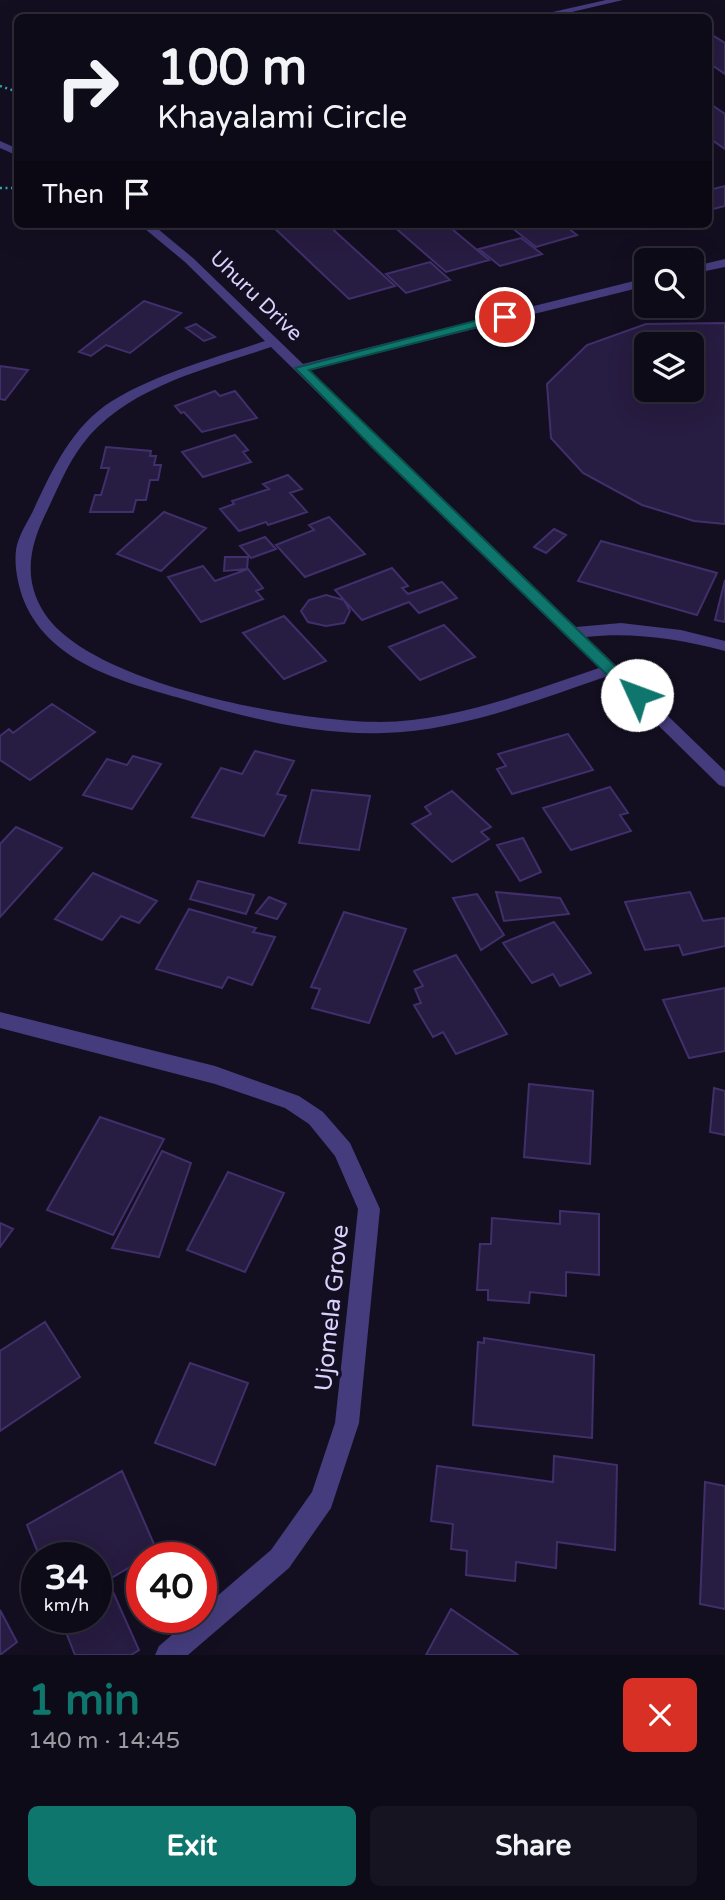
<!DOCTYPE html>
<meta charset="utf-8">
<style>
:root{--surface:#0e0b19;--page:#171422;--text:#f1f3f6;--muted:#9b9ba2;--line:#2e2b38;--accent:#0f766e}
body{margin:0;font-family:"Varela Round",sans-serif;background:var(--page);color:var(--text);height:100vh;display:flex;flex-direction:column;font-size:26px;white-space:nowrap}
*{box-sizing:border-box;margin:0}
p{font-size:23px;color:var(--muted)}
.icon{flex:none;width:38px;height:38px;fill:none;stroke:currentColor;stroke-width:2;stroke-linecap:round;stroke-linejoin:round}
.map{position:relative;height:1655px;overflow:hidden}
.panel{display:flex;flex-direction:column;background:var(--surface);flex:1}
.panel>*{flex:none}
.top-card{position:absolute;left:14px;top:14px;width:698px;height:214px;border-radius:10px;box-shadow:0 7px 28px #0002,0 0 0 2px var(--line);background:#0e0b19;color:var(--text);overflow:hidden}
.fabs{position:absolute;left:634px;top:248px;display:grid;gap:14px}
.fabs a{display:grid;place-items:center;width:70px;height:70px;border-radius:10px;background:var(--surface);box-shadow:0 7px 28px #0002,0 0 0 2px var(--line);font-size:35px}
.speed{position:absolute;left:21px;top:1542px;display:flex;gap:14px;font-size:35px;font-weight:700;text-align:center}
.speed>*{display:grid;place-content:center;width:91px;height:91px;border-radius:50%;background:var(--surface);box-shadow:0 7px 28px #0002,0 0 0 2px var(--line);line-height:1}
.speed small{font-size:18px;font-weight:400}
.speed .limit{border:10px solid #d22;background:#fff;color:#111}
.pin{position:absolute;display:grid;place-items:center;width:60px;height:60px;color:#fff;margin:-30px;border:4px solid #fff;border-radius:50%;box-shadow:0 2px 7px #0007}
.me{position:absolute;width:77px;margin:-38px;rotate:313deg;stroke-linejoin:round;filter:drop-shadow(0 0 5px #0008)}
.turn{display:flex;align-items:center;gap:24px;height:147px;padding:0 28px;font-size:32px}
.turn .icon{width:91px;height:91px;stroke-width:2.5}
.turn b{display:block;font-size:49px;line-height:60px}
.then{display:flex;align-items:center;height:66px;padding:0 28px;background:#0003;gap:14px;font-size:26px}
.round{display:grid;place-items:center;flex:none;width:74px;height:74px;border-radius:10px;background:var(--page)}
.headline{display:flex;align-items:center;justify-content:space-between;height:119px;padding:0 28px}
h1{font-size:42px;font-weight:800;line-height:52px;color:var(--accent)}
.button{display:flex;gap:14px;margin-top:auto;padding:14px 28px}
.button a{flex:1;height:80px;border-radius:10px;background:var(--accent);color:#fff;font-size:28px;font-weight:800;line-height:80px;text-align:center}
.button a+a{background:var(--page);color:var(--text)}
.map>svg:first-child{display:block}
.building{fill:#271c41;stroke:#412f6b;stroke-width:2;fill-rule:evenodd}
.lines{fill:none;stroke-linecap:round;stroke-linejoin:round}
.path{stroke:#36a8ac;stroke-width:2.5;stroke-dasharray:2 3.5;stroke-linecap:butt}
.minor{fill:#453c7d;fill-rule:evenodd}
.route{fill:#0f766e;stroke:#0a4d48;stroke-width:2}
.labels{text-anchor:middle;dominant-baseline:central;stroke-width:7;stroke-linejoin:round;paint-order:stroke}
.street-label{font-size:21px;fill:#dad1fc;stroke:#130f21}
.near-street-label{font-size:24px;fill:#dad1fc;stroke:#130f21}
</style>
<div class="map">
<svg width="725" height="1655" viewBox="0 0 725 1655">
<rect width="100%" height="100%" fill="#130f21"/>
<path class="building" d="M709,33l16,10v31l-16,-11z
M709,103l16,11v35l-16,-11z
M725,186v20l-16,4v-20z
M270,224h57l68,62 -46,13z
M391,224h55l43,36 -43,12z
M507,224h56l14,11 -41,12z
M521,238l21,16 -42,12 -21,-17z
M430,262l20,18 -44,13 -20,-19z
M144,301l37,12 -51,40 -24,-8 -15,11 -12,-4z
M725,323v201l-31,-3 -52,-16 -59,-32 -32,-35 -4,-54 40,-39 59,-21zM646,345h45v45h-45z
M196,324l19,13 -11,4 -18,-13z
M0,366l28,4 -23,30 -5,-1z
M215,391l5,5 15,-5 22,27 -55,14 -18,-20 -3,1 -6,-7z
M235,435l13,15 -5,2 8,10 -48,15 -21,-25z
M106,447l45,4 -1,5h6l-2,9h7l-3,15h-8l-4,20h-10l-3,12h-43l5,-17h6l8,-27h-8z
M288,475l14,14 -12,4 17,19 -39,13 -2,-3 -27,9 -19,-22 14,-5 -2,-3 37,-12 -6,-5z
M164,512l42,16 -45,43 -44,-17z
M329,517l36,37 -60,23 -29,-32 38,-15 -5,-5z
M554,529l12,6 -20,18 -12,-6z
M265,537l11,12 -25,9 -11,-12z
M601,541l116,32 -20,42 -119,-34z
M225,557h23l-1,12 -23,2z
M203,566l12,15 33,-12 15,19 -7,3 7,8 -62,23 -33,-45z
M392,568l16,18 -6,2 6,6 34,-12 15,16 -38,15 -10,-11 -47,18 -27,-30z
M725,580v42l-10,-2z
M326,595l18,5 6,11 -6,12 -18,3 -18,-4 -7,-11 8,-11z
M284,616l42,45 -42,18 -41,-46z
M444,625l31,32 -55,23 -31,-33z
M52,704l43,28 -65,48 -30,-20v-24l9,-7 4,4z
M568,734l25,36 -81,24 -15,-25 9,-3 -8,-12z
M255,751l39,10 -17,33 9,2 -22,40 -72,-19 29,-49 21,6z
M133,756l28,8 -29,45 -49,-14 24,-36 20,6z
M610,787l18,26 -8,2 11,16 -60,19 -28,-42z
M312,790l58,6 -11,54 -60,-7z
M452,791l39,36 -10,5 8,7 -37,23 -40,-38 19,-10 -6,-7z
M16,827l46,21 -62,69v-73z
M523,838l18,34 -21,9 -23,-36z
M93,873l64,28 -18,22 -18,-7 -19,24 -47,-21z
M198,881l56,14 -8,19 -56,-15z
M496,892l64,6 9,16 -65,7z
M690,892l13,29 22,-3v28l-42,9 -4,-10 -34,5 -20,-48z
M477,894l27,41 -23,15 -28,-52z
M269,897l17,7 -9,15 -21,-6z
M189,909l67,19 -3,4 22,5 -23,48 -24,-8 -6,11 -66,-19z
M344,912l62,17 -37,94 -57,-15 8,-19 -9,-2z
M554,922l37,51 -31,13 -7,-12 -21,9 -29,-40z
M456,955l51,79 -51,20 -13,-22 -10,5 -19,-32 7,-2 -6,-14 8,-3 -9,-15z
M725,988v63l-36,7 -26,-58z
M529,1084l64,7 -3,73 -66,-7z
M714,1088l11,3v44l-15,-3z
M100,1117l64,22 -51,96 -66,-25z
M162,1151l29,12 -32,94 -47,-9z
M228,1172l56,21 -39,79 -58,-22z
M560,1211l39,3v61l-33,-3v24l-36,-4 -1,11 -41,-3v-10h-11l3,-46h11l1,-26 68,6z
M0,1223l13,6 -13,18z
M45,1322l35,55 -80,54v-80z
M484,1338l110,17 -2,83 -119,-13 5,-83 6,1z
M190,1363l58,20 -33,82 -60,-22z
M554,1456l63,9 -2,85 -58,-8 -1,26 -40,-6 -1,19 -49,-6 1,-24 -16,-2 2,-25 -22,-3 6,-55 116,16z
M122,1471l35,80 -61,36v-29h-56l-13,-33z
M705,1482l20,4v123l-25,-5z
M109,1583l30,67 -8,5h-56l-15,-38h36v-27z
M451,1609l67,46h-92z
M0,1610l17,32 -17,13z"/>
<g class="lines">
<path class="path" d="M0,86l18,6
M0,188h18"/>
<path class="minor" d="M606,0h17l-77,18h-20z
M0,141l18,8v7l-18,-8z
M139,224h13l41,34 110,106 343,-86v8l-337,84 267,257 45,-4 60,7 44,11v10c-47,-12 -91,-19 -139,-14l139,134v16l-6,-2 -111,-109c-73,25 -148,55 -225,57 -66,2 -131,-14 -193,-32 -62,-18 -139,-35 -166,-100 -6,-15 -10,-35 -8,-51 2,-14 11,-27 17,-39 19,-41 39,-85 79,-110 46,-28 103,-43 153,-60l-80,-79zM271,347l296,290 32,31c-71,24 -144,53 -220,54 -81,0 -287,-37 -334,-108 -22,-33 -16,-66 0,-99 12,-24 21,-49 37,-70 43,-58 125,-76 189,-98z
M725,259v8l-34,7v-7z
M0,1012l215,54 84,30 24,16 27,31 30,66 -21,214 -28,85 -42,60 -101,87h-33l4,-9 34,-29h8v-7l70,-60 41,-58 23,-69 23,-214 -23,-53 -26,-32 -24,-16 -70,-24 -215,-56z"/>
</g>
<path class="route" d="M505,313l6,4 -2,2 -200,51 333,322 2,3 -2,4h-10l-259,-251 -78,-80z"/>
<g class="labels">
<g class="street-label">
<text transform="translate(256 296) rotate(44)">Uhuru Drive</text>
</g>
<g class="near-street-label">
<text transform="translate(332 1308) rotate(-84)">Ujomela Grove</text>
</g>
</g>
</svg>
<div class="fabs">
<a><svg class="icon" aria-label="search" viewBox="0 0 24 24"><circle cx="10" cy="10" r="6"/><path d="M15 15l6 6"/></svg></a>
<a><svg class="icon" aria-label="layers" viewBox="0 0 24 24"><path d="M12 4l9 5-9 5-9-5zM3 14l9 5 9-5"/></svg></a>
</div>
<div class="speed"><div>34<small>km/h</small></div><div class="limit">40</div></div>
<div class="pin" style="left:505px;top:317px;background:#d93025"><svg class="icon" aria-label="arrive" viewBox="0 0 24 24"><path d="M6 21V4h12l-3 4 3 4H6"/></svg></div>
<svg class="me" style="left:637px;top:695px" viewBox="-20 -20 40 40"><circle r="19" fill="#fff"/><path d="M0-13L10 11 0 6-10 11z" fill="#0f766e"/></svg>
<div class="top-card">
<div class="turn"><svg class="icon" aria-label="right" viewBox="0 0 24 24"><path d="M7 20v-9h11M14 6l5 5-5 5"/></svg><div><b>100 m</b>Khayalami Circle</div></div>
<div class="then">Then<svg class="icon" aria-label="arrive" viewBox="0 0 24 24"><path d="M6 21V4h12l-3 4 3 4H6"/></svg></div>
</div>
</div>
<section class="panel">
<div class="headline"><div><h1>1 min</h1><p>140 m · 14:45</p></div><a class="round" style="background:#d93025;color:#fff"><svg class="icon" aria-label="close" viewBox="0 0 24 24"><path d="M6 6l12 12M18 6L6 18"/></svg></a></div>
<div class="button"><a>Exit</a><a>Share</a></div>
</section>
